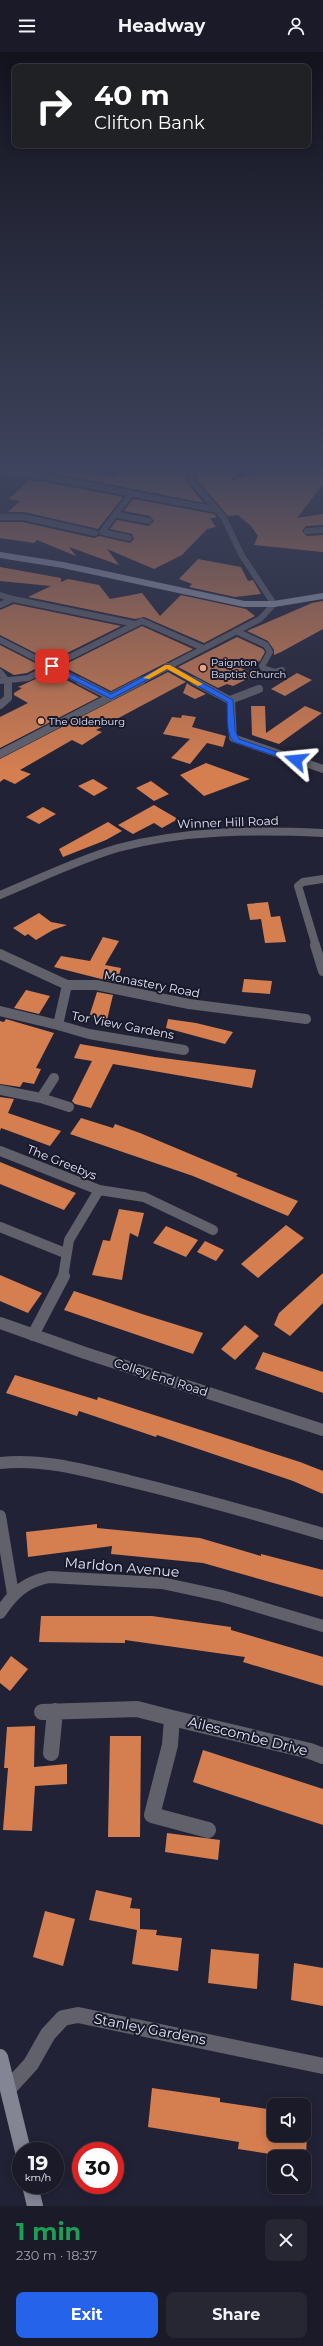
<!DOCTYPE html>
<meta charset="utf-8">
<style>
:root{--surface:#1a1a28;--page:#272734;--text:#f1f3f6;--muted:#9fa1a8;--line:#383845;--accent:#2563eb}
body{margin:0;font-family:Montserrat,sans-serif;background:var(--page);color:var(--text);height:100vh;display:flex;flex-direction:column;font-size:15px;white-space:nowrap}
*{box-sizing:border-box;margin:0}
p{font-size:13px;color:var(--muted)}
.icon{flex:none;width:22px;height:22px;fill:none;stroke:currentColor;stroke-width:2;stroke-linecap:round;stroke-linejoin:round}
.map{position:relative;height:2154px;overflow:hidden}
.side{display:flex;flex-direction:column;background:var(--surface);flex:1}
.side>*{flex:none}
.hud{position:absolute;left:12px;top:12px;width:299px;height:84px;border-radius:8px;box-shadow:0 2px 10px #0003,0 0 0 1px var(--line);background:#202124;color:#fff;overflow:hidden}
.tools{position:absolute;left:267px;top:2046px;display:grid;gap:8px}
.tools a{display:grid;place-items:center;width:44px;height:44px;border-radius:8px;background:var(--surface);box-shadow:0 2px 10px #0003,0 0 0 1px var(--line);font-size:20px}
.speed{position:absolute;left:12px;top:2090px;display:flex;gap:8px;font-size:20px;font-weight:700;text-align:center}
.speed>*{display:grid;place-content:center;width:52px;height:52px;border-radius:50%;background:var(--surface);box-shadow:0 2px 10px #0003,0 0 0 1px var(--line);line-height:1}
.speed small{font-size:10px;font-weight:400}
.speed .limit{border:6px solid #d22;background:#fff;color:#111}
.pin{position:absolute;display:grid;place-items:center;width:34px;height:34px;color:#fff;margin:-17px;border-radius:8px;box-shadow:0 2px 6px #0006}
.me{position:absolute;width:44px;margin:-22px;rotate:288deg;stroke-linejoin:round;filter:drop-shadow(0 0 3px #0008)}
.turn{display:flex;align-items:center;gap:14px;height:84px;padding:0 16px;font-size:18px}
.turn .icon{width:52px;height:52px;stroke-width:2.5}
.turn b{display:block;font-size:28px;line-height:34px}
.round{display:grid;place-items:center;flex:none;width:42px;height:42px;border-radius:8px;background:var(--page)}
.summary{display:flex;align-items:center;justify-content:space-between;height:68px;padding:0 16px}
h1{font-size:24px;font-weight:700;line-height:30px;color:#1e9e55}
.button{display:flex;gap:8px;margin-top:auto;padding:8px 16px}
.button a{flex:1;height:46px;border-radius:8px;background:var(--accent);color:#fff;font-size:16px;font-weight:700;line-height:46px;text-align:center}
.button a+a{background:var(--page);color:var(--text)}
header{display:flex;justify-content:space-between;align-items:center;height:52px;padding:0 16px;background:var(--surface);font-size:18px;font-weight:700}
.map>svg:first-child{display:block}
.building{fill:#d57e50}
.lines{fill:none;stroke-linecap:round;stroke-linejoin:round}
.service-far3{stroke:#61616c;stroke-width:6}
.service-far2{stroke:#61616c;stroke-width:8}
.service-far1{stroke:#61616c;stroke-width:10}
.service{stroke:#61616c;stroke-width:12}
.minor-far4{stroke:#61616c;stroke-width:6}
.minor-far3{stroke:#61616c;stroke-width:8}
.minor-far2{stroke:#61616c;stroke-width:10}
.minor-far1{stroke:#61616c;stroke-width:12}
.minor{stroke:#61616c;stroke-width:16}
.tertiary-far2{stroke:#61616c;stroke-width:6}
.tertiary-far1{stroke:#61616c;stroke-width:8}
.tertiary{stroke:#61616c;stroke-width:12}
.secondary{stroke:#838494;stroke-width:16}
.primary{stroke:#9d9fb4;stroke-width:6}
.route{fill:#2563eb;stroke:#184099}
.slow{fill:#f59e0b}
.poi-dot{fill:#f0a27a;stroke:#18192b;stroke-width:1.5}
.labels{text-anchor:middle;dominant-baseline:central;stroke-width:4;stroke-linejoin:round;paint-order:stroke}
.far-poi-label{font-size:10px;fill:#e5e6f4;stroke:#18192b;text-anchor:start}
.street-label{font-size:12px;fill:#e5e6f4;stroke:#18192b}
.near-street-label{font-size:14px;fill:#e5e6f4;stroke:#18192b}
</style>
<header><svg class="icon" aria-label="menu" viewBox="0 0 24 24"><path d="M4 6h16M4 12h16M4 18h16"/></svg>Headway<svg class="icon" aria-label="person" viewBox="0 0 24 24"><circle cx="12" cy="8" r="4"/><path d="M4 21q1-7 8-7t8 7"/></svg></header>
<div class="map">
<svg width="323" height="2154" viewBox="0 0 323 2154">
<rect width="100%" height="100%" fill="#222236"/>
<path class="building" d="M38,418h40l38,7 4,-7 22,3 1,-3h42l2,13 17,20z
M195,418h38l-1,11 30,-11h61v14l-26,34 26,-4v11l-17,1 -4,5 5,5 16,-1v17l-69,-7 4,-9 -7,-10 -13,-11 -10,1 -32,-38z
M29,428l16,2 78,15 -25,32 -74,-17h-16l12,-11 -11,-2z
M133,447l81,15 3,4h-7l6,9 -9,2 -25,26 -28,14 -47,-20 12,16 -50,-18 7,9 -39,-16 -3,3 -34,-5v-16h22l72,16 5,-2 31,7 4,-4 -2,-5 -22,-5 7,-9 32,6 5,-5 -4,-5 -26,-5z
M198,507l43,8 7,14 5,-1 8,14 -26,3 -46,-10 3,-3 -13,-5z
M0,515l61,11v4l7,-3 31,6 11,14 32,-6 18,23 21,-21 65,14 9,7 -51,27 -60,-26 -9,2 -107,-22 23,-11 -51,-5z
M323,549v28l-42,23 -7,3v-5l-6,-9 -21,-10 65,-28z
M14,552l107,22 -70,35 -51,-26v-25z
M142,574l51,23 -82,42 -49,-25z
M237,585l26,12 2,3 -5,9 -19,7 14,7 -22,11 -6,-2 -9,4 -40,-21z
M0,593l41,21 -14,7 -13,2 -14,-8z
M51,620l48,25 -99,51v-31l28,-14 -14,-8v-2l8,-5 -4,-1z
M168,620l18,10 -90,48 6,2 -20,13 -10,-5 -52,30 11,4 -16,10 -11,-5 -4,3v-23z
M297,621l15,7 -27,16 -14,-7z
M187,631l4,3 15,8 -11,5 -12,-6z
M251,654h14l1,27 39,-27 17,7 -43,31 -27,-9z
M182,663l14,2 -4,10 34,9 -3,11 -16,-4 -17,21 -19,-6 19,-19 -27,-5 9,-17 9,1z
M206,711l44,16 -46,17 -24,-21z
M93,727l15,9 -14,8 -16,-10z
M151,729l18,13 -15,7 -18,-13z
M154,753l24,14 -16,9 -8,-5 -21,11 -15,-9z
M43,755l13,7 -17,10 -13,-7z
M108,770l14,9 -16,9 -43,17 -4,-8z
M268,850l3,15 9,-1 6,26 -21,1 -4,-24 -11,1 -3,-16z
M39,861l12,9 16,3 -14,5 -17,10 -8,-6 -3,2 -12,-8z
M103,885l16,4 -14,24 16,3 -4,15 -63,-16 7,-11 29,5z
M244,927l28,2 -2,13 -28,-2z
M26,938l24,6 -11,18 -25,-6z
M97,940l16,3 -6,25 -18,-3z
M6,967l48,14 -18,35 5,1 -7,15 -11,-2 -3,5 -20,-3v-63l4,1z
M168,967l28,4 37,9 -8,12 -59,-16z
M80,992l75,13 101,13 -4,18 -139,-24 -22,44 -16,-4 -3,-3 20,-40 -18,-3z
M0,1045l14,2 -6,14 53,18 -11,15 -49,-18 -1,3z
M81,1066l32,10 2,-4 25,9 98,41 -2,2 62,25 -10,15 -95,-40 -123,-42z
M0,1110l76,31 -12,17 -64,-26z
M119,1157l25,4 -6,24 -8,-4 -8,47 -30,-5 11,-35 7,1z
M286,1173l18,13 -46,40 -17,-14z
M166,1174l32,14 -12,17 -33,-14z
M205,1189l19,9 -8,11 -19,-9z
M323,1221v30l-33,33 -16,-11 5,-12z
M0,1223l42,18 -14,20 -28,-12z
M74,1239l68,23 61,19 -10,21 -129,-44z
M245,1273l14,11 -24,24 -14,-11z
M263,1300l60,20v21l-68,-24z
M15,1323l82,25 1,-3 202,65 23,9v23l-30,-13 -136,-46 -1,2 -77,-26 -2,5 -71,-23z
M97,1472v4l103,10 61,18v-2l62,16v27l-120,-34 -92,-9 1,-8 -84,11 -2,-25z
M41,1564h111l79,11v3l92,27v29l-80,-24 2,-5 -120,-17v3l-86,-1z
M11,1604l17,13 -18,22 -10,-8v-12z
M35,1674l-1,41 33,-3v20l-32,2 -3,45 -29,-1 5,-62h-4l3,-41z
M110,1684h31l-1,101h-32z
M203,1698l120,39v36l-130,-43z
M167,1781l53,7 -2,20 -53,-8z
M96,1838l36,8 -2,10 10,1v20l17,1 -1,5 26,3 -4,33 -46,-7 5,-34 -48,-10z
M45,1859l30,8 -12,47 -30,-9z
M211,1897l48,5 -2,35 -49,-6z
M294,1911l29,5v38l-32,-6z
M152,2036l68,10v4l54,8v25h33l-1,22h-17l-51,-8 1,-7 -91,-15z"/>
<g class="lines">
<path class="service-far3" d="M117,463l32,6
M0,465h23l72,16
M129,486l-27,-6 29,-38
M0,543l13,4
M236,579l30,14 4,7 -8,14 1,2 12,4 7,-2"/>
<path class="service-far2" d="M230,648l29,-11"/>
<path class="service-far1" d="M0,1175l65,26"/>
<path class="service" d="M0,1411c43,-5 87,8 129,18 65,16 130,34 194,53
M0,1464l13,78"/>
<path class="minor-far4" d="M0,419l46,6 172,33
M307,479l16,-1
M0,553l13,-6 122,25
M0,588l82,42
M167,614l29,16
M0,620l8,10
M0,629l28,-3 114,-57 61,27"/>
<path class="minor-far3" d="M80,629l31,16
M194,629l37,20 2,37 90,31
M0,653l8,-7v-17
M0,843c39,-16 77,-35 118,-47 67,-18 137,-18 205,-15
M316,894l-18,-60 5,-4 20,-3"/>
<path class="minor-far2" d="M315,893l8,26
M0,902l67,31h29l93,19 117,15
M0,959l58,14 9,-40
M58,973l31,9 95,16
M0,1038l41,8 13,-20
M41,1046l28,9
M0,1099l99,39 -30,50 -6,37
M99,1138l45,7 69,33"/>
<path class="minor-far1" d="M33,1283l31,-59
M0,1561c13,-20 25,-31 49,-36l113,6 60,13 101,30"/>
<path class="minor" d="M42,1660l95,-3 35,9
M51,1701l4,-42
M208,1778l-56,-15 18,-70 2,-27 138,33 13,5
M9,2036l22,-24 17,-30 15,-16 15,-3 245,51"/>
<path class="tertiary-far2" d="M139,630l121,-63 14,-15 -33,-50 -17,-36 -33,-38 -1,-10"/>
<path class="tertiary-far1" d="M0,702l141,-73"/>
<path class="tertiary" d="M0,1271l85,30 238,77"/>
<path class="secondary" d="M0,2005l23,94
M30,2133l5,21"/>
<path class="primary" d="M0,503l63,10 181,39h30l49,-8"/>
</g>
<linearGradient id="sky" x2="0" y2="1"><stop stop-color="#13131e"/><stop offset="0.58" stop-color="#3e445d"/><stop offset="1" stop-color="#3e445d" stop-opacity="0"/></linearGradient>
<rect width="323" height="719" fill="url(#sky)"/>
<path class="route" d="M52,613l59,29 54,-29h5l63,35 2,30 4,9 61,21 -6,2 -60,-20c-9,-8 -6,-29 -7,-40l-60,-33 -56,30 -61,-31z"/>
<path class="slow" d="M165,613h5l33,19 -5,2 -31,-17 -18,10 -6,-1z"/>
<g class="poi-dot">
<circle cx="203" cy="616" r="4"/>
<circle cx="41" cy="669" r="4"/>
</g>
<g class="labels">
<g class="far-poi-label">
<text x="211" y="610">Paignton<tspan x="211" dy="12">Baptist Church</tspan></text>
<text x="49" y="669">The Oldenburg</text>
</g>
<g class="street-label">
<text transform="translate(228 770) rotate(-2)">Winner Hill Road</text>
<text transform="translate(152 932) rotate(11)">Monastery Road</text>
<text transform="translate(123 973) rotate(11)">Tor View Gardens</text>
<text transform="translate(62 1110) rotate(22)">The Greebys</text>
<text transform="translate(161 1325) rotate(18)">Colley End Road</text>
</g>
<g class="near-street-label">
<text transform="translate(122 1515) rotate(5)">Marldon Avenue</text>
<text transform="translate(248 1684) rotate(14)">Ailescombe Drive</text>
<text transform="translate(150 1977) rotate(11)">Stanley Gardens</text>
</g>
</g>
</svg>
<div class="tools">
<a><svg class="icon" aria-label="sound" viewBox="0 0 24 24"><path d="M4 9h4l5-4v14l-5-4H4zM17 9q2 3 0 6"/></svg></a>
<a><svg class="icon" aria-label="search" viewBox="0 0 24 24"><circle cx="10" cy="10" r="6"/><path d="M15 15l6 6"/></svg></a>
</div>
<div class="speed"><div>19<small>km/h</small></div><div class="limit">30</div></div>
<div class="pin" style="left:52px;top:614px;background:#d93025"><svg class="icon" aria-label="arrive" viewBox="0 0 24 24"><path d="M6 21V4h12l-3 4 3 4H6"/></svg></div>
<svg class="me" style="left:296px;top:708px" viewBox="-20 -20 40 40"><path d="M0-17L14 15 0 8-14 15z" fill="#2563eb" stroke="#fff" stroke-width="4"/></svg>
<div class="hud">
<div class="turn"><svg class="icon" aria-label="right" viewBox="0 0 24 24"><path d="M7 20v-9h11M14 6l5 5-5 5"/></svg><div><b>40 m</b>Clifton Bank</div></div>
</div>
</div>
<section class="side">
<div class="summary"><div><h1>1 min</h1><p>230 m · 18:37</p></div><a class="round"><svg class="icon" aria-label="close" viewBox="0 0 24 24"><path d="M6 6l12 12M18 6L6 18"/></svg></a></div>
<div class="button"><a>Exit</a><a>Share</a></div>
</section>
